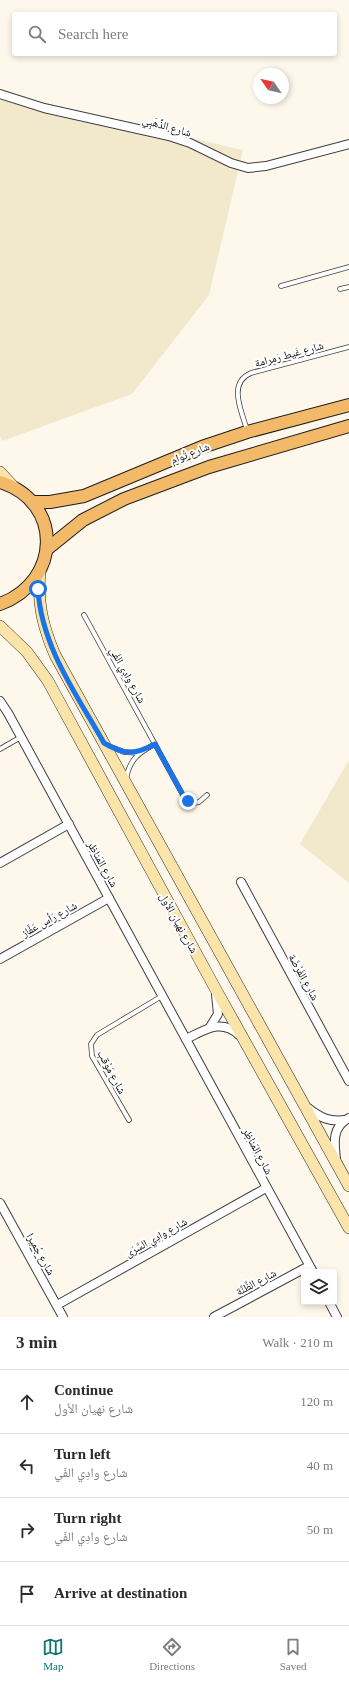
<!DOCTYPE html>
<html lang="en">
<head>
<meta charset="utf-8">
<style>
  body { margin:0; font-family:"Times New Roman","Noto Naskh Arabic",serif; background:#f7f7f7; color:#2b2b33 }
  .controls { position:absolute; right:12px; bottom:12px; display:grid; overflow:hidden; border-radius:4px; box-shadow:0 2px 6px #0003 }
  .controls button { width:36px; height:36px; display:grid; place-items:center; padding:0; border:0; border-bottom:1px solid #e1e1e2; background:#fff; color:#2b2b33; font:20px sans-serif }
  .compass { position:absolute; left:253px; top:68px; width:36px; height:36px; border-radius:50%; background:#fff; box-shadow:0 2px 6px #0003; rotate:304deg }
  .stop { position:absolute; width:12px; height:12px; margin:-9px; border:3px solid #1a73e8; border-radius:50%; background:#fff }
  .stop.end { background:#1a73e8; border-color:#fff; box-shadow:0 1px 4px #0008 }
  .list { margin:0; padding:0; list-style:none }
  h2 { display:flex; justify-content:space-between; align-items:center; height:52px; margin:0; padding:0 16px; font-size:17px }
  h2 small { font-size:13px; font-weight:400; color:#7c7c81 }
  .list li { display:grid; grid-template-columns:26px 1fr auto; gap:12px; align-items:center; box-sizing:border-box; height:64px; padding:0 16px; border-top:1px solid #e1e1e2 }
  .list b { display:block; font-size:15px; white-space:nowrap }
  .list p { margin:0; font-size:13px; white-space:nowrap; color:#7c7c81 }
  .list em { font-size:13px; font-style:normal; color:#7c7c81 }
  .icon { flex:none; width:22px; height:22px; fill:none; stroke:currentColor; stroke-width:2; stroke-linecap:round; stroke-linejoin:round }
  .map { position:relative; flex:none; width:349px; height:1317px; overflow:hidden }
  .search { position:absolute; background:#fff; box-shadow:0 2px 6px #0003; left:12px; right:12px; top:12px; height:44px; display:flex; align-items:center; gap:10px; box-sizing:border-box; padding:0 14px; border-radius:4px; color:#7c7c81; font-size:15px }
  .sheet { height:308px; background:#fff }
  nav { display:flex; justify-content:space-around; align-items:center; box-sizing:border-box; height:56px; border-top:1px solid #e1e1e2; background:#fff; font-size:11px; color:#7c7c81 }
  nav a { display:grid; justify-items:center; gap:2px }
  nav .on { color:#0f766e }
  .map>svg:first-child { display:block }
</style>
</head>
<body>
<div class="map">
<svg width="349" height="1317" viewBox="0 0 349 1317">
  <rect width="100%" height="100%" fill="#fef7ec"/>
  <!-- farmland -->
  <g fill="#f2e9cd">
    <path d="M0 93 243 150 209 295 132 394 2 441 0 436Z"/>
    <path d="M349 760V883L300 844Z"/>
  </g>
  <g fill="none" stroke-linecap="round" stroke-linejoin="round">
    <!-- service casing -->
    <g stroke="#3f3f3f" stroke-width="5.5">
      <g id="service">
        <path d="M281 286 349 267"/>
        <path d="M340 289 349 287"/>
        <path d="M247 430C242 412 227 383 251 373L349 347"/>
        <path d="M84 615 184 797 194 803 199 802 207 795"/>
        <path d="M109 746 124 752 139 753"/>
        <path d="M0 749 21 737"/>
        <path d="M126 779C130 759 138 753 155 744"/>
        <path d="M129 1120 92 1056 91 1044 97 1035 162 996"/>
      </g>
    </g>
    <!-- minor casing -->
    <g stroke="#3f3f3f" stroke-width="10">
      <g id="minor">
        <path d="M0 94 44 108 169 136 190 143 231 163 248 168 266 166 349 144"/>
        <path d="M0 701 8 713 313 1272"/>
        <path d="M0 863 69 824"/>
        <path d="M241 882 349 1081"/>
        <path d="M0 959 109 898"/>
        <path d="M210 1027 218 1014 216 995"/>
        <path d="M186 1039C205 1030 221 1018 239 1035"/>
        <path d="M308 1108C321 1118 329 1122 345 1120"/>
        <path d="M336 1159C334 1142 332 1127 349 1118"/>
        <path d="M0 1203 63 1317"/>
        <path d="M329 1302 337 1317"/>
        <path d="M57 1305 266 1188"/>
        <path d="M214 1317 309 1266"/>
      </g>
    </g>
    <!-- secondary casing -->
    <g stroke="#2e2e2e" stroke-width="12">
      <g id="secondary">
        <path d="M0 472 14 487"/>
        <path d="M40 572C37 603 43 627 55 655L349 1186"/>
        <path d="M0 626 27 652 48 681 215 988 349 1228"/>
      </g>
    </g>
    <!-- primary casing -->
    <g stroke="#1d1d1d" stroke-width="14">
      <g id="primary">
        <path d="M0 482C64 502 61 582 0 604"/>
        <path d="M33 502H50L84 496 202 447 247 432 349 405"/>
        <path d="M47 549 83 520 124 499 209 467 349 426"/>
      </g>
    </g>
    <!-- service -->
    <use href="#service" stroke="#fff" stroke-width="4"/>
    <!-- minor -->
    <use href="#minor" stroke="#fff" stroke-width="8"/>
    <!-- secondary -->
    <use href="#secondary" stroke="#fbe4aa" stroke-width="11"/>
    <!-- primary -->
    <use href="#primary" stroke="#f2b968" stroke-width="12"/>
  </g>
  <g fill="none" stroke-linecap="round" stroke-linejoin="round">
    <!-- route -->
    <path stroke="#1a73e8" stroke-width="5" d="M38 589C41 646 77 695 104 743 124 755 135 755 155 744L184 797 188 801"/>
  </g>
  <g text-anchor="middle" stroke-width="4" stroke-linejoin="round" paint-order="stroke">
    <!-- street labels -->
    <g font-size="11" fill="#0c0c0c" stroke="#fff">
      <text transform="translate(167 126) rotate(16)" y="4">شارع الذَّهَبِي</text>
      <text transform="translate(289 354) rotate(-15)" y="4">شارع غَيط رَمرامة</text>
      <text transform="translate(190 453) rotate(-21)" y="4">شارع تُوام</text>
      <text transform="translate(128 675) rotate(61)" y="4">شارع وادِي الفَي</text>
      <text transform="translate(103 864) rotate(61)" y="4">شارع المَناظِر</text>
      <text transform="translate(49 919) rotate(-29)" y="4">شارع رَأس عَفَّاز</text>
      <text transform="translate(179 923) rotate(61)" y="4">شارع نهيان الأول</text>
      <text transform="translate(304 977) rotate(61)" y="4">شارع الفَرْضَة</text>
      <text transform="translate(112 1072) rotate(62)" y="4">شارع مَوْقب</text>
      <text transform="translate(258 1151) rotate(62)" y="4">شارع المَناظِر</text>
      <text transform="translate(156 1237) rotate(-29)" y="4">شارع وادِي السَّرَى</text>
      <text transform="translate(41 1254) rotate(61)" y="4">شارع جُميرا</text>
      <text transform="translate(256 1282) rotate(-28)" y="4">شارع الظَّنَّة</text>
    </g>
  </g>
</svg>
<div class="controls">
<button><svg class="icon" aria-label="layers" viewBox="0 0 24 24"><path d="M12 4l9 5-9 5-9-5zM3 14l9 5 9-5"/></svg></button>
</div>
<svg class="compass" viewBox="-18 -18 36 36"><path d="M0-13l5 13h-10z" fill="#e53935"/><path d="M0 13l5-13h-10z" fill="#7c7c81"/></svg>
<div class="stop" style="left:38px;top:589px"></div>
<div class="stop end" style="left:188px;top:801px"></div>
<div class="search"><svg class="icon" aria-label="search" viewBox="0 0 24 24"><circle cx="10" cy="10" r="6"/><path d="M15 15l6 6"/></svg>Search here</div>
</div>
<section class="sheet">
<h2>3 min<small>Walk · 210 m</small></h2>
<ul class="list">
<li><svg class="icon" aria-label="ahead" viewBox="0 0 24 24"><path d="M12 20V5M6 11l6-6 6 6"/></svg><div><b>Continue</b><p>شارع نهيان الأول</p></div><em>120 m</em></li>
<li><svg class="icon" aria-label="left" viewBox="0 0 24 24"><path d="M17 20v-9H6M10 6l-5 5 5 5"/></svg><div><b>Turn left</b><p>شارع وادِي الفَي</p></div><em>40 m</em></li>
<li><svg class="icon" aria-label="right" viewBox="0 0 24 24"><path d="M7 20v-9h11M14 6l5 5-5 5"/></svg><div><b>Turn right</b><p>شارع وادِي الفَي</p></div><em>50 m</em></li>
<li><svg class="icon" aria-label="arrive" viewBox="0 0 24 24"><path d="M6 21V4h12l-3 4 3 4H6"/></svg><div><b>Arrive at destination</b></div></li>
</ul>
</section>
<nav>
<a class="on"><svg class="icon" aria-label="map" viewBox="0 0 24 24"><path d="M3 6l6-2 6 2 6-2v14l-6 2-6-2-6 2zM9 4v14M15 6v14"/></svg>Map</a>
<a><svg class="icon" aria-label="directions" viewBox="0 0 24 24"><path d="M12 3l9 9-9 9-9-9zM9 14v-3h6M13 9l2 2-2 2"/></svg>Directions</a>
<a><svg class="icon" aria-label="saved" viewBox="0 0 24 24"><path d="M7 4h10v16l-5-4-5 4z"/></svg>Saved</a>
</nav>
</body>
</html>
